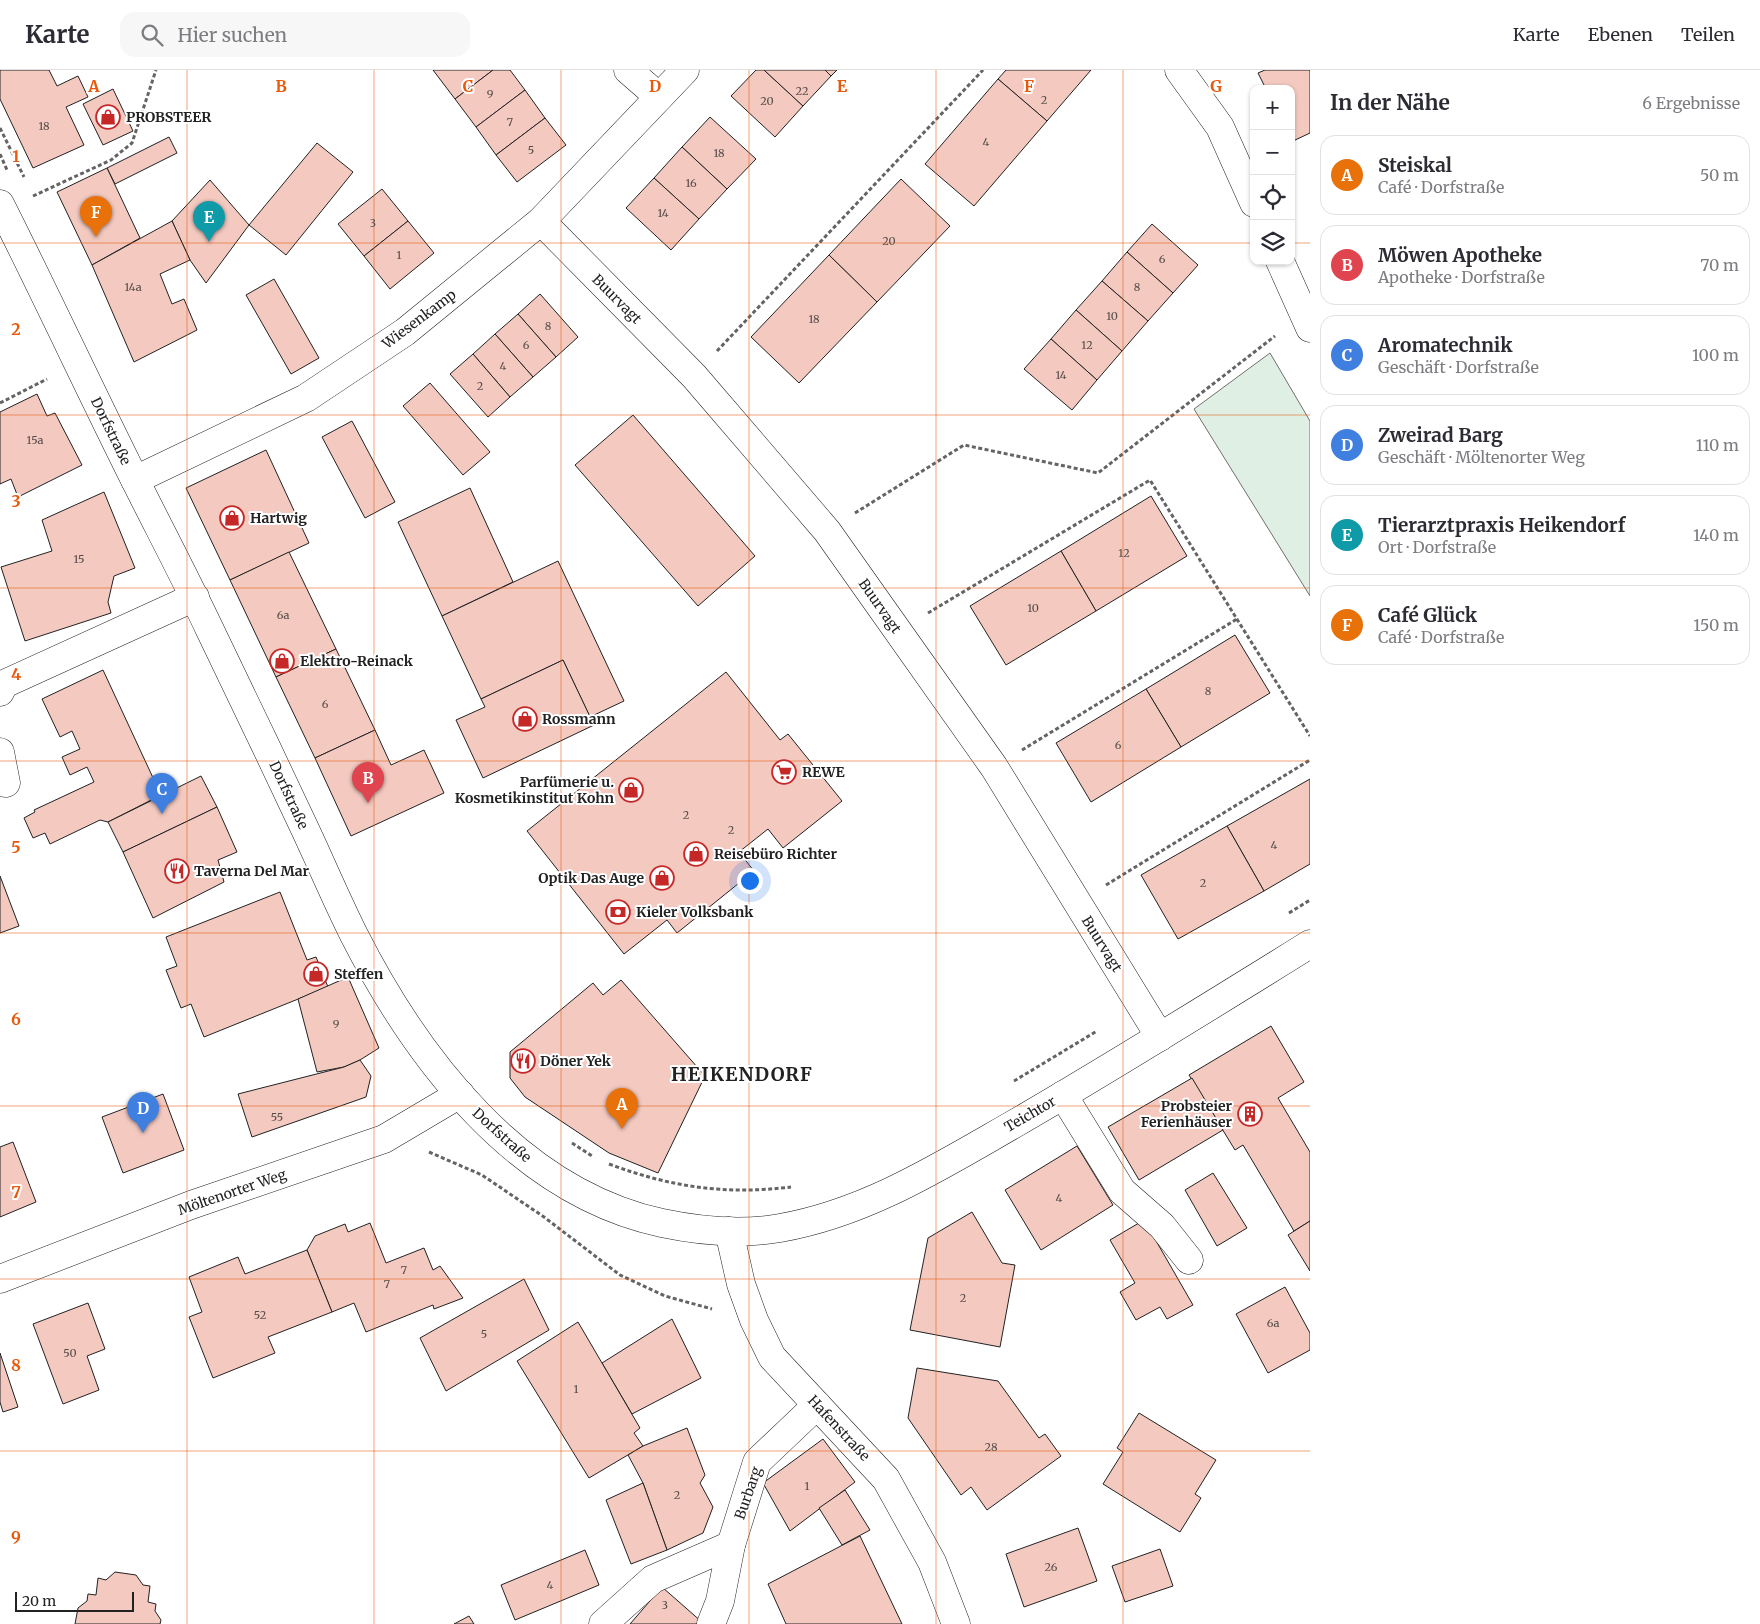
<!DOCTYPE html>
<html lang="de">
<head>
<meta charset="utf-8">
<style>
  body { margin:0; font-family:Merriweather,serif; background:#f7f7f7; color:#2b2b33 }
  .controls { position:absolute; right:15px; top:15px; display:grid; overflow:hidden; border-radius:10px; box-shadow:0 1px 4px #0004 }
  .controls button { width:45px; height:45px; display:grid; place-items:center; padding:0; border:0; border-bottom:1px solid #e1e1e2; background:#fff; color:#2b2b33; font:25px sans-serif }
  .scale { position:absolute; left:15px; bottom:12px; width:119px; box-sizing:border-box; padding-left:5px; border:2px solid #222; border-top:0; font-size:14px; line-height:18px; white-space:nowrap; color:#222; -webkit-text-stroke:4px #fff; paint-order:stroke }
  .you { position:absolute; left:749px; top:810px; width:18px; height:18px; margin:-12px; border:4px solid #fff; border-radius:50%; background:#1a73e8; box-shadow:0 0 0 8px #1a73e833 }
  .badge { display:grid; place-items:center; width:32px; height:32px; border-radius:50%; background:#c62828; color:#fff; font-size:16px; font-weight:700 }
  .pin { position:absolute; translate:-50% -41px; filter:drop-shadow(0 1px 2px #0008) }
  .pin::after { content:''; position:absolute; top:26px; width:18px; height:15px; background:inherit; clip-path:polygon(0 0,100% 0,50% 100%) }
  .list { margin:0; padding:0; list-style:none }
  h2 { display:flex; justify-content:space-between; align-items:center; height:65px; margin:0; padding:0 20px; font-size:21px }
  h2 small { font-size:16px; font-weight:400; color:#7c7c81 }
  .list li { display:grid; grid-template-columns:32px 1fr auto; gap:15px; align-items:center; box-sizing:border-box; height:80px; margin:0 10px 10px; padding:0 10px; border:1px solid #e1e1e2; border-radius:15px }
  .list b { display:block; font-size:19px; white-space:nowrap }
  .list p { margin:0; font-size:16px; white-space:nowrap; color:#7c7c81 }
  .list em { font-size:16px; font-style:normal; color:#7c7c81 }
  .icon { flex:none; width:28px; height:28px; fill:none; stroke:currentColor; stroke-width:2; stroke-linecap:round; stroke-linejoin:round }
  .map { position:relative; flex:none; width:1310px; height:1554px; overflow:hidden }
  header { display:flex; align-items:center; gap:30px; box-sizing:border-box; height:70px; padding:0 25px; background:#fff; border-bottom:1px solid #e1e1e2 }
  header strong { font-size:24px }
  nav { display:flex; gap:28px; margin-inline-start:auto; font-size:18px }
  .search { width:350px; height:45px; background:#f7f7f7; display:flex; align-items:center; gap:12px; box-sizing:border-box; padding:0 18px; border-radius:15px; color:#7c7c81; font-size:19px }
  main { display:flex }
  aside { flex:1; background:#fff }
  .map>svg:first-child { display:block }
</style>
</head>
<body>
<header>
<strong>Karte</strong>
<div class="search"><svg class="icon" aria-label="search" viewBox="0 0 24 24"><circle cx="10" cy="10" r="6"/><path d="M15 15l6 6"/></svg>Hier suchen</div>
<nav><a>Karte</a><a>Ebenen</a><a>Teilen</a></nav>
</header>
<main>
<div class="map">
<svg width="1310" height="1554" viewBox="0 0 1310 1554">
  <rect width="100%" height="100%" fill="#fff"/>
  <!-- green -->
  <path fill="#e0efe3" stroke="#6f6f6f" d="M1270 283 1310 351V526L1194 339Z"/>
  <!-- building -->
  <g fill="#f3c9c0" stroke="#222">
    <path d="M0 0H49L57 16 78 6 88 27 66 37 84 75 33 98 0 29Z"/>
    <path d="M433 0H493L455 29Z"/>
    <path d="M493 0H510L525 20 476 57 455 29Z"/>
    <path d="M756 0H764L803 36 775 67 731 26Z"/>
    <path d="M764 0H825L831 6 803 36Z"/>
    <path d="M825 0H837L831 6Z"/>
    <path d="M1006 0H1091L1047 51 998 9Z"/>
    <path d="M1265 0H1310V63L1291 72V19H1266L1258 3Z"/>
    <path d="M998 9 1047 51 974 136 925 94Z"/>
    <path d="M113 19 133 61 103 75 83 34Z"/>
    <path d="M525 20 545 48 496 85 476 57Z"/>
    <path d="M710 47 756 89 727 119 682 77Z"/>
    <path d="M545 48 566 75 517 112 496 85Z"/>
    <path d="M169 67 177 83 115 114 107 98Z"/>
    <path d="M317 73 353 102 286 185 249 155Z"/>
    <path d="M682 77 727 119 699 149 654 108Z"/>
    <path d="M107 98 140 168 92 195 57 122Z"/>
    <path d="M654 108 699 149 671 180 626 138Z"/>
    <path d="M901 109 950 156 877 232 829 185Z"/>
    <path d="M210 110 249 155 206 213 190 190 172 151Z"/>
    <path d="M382 119 408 151 364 186 338 154Z"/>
    <path d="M172 151 190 190 160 204 172 234 184 229 197 260 134 292 92 195Z"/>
    <path d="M408 151 434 183 390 219 364 186Z"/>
    <path d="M1152 154 1198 195 1173 223 1127 182Z"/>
    <path d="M1127 182 1173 223 1148 251 1102 211Z"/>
    <path d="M829 185 877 232 799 313 751 267Z"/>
    <path d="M274 209 319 288 291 304 246 225Z"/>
    <path d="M1102 211 1148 251 1122 281 1076 240Z"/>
    <path d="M540 224 578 267 556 287 518 244Z"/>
    <path d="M1076 240 1122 281 1097 310 1051 269Z"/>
    <path d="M518 244 556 287 533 307 495 264Z"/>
    <path d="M495 264 533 307 510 327 473 284Z"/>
    <path d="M1051 269 1097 310 1072 340 1024 299Z"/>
    <path d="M473 284 510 327 488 347 450 304Z"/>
    <path d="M430 313 490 382 463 405 403 336Z"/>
    <path d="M37 324 47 346 55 343 82 395 18 427 11 409 0 414V342Z"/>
    <path d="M633 345 755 486 698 536 575 395Z"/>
    <path d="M352 351 395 432 365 448 322 367Z"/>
    <path d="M266 380 309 473 230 510 186 418Z"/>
    <path d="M470 418 513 512 442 546 398 452Z"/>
    <path d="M104 422 135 498 114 506 108 532 111 543 25 571 1 497 52 481 42 450Z"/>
    <path d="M1151 426 1187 486 1096 541 1061 481Z"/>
    <path d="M1061 481 1096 541 1006 595 970 536Z"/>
    <path d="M289 482 336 579 276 607 230 510Z"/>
    <path d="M558 491 624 631 590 647 563 590 481 629 442 546Z"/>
    <path d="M1235 565 1270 623 1181 677 1146 619Z"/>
    <path d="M336 579 375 660 315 688 276 607Z"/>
    <path d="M563 590 594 655 483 708 456 650 485 637 481 629Z"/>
    <path d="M103 600 161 725 108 752 100 750 50 774 45 763 33 768 24 748 35 742 34 740 94 712 87 697 70 705 62 687 80 679 72 661 60 667 42 629Z"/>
    <path d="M726 602 780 670 788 664 842 731 783 778 768 759 739 782 754 801 677 863 667 850 624 884 527 761Z"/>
    <path d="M1146 619 1181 677 1091 732 1056 673Z"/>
    <path d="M375 660 391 695 424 680 444 723 351 766 315 688Z"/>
    <path d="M201 706 217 737 123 782 108 752Z"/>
    <path d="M1310 709V794L1264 821 1227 756Z"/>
    <path d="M217 737 237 782 218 790 224 812 153 848 123 782Z"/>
    <path d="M1227 756 1264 821 1178 869 1141 805Z"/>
    <path d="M0 806 19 856 0 863Z"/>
    <path d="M280 822 307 890 316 887 328 917 204 967 191 934 181 938 166 900 177 896 166 867Z"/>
    <path d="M348 907 379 978 360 990 344 997 317 1002 298 929Z"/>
    <path d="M621 910 705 1006 658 1103 609 1083 525 1027 510 1008V982L593 913 603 925Z"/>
    <path d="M1271 956 1304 1012 1278 1028 1310 1082V1151L1294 1161 1243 1075 1235 1080 1189 1005Z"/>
    <path d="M360 990 371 1006 366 1027 252 1067 238 1024 344 997Z"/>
    <path d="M1192 1008 1223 1060 1139 1110 1108 1057Z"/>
    <path d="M163 1024 184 1080 123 1103 102 1047Z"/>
    <path d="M13 1072 36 1132 0 1147V1077Z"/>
    <path d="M1077 1076 1113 1135 1041 1180 1005 1120Z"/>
    <path d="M1213 1103 1247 1158 1217 1176 1185 1120Z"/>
    <path d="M972 1142 1002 1193 1015 1195 1000 1277 910 1260 928 1168Z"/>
    <path d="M1144 1150 1193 1235 1167 1249 1160 1237 1136 1250 1120 1222 1135 1213 1110 1170Z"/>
    <path d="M1310 1151V1201L1288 1165Z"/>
    <path d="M370 1153 386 1193 424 1178 433 1200 440 1196 463 1228 434 1239 433 1235 366 1262 354 1233 332 1242 307 1180 315 1166 345 1154 348 1162Z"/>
    <path d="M307 1180 332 1242 268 1267 275 1283 213 1308 189 1247 202 1242 189 1207 238 1187 245 1204Z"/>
    <path d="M524 1209 549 1260 446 1321 420 1268Z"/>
    <path d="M1285 1217 1310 1263V1280L1268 1303 1236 1244Z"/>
    <path d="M88 1233 105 1279 87 1286 99 1320 63 1334 33 1254Z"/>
    <path d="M672 1249 701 1308 632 1344 602 1293Z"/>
    <path d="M578 1252 640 1358 634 1363 643 1376 589 1408 517 1291Z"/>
    <path d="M0 1283 18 1337 3 1342 0 1332Z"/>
    <path d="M917 1298 998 1311 1039 1368 1045 1364 1061 1386 987 1440 971 1417 961 1425 908 1348Z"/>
    <path d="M1139 1343 1216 1390 1195 1424 1201 1428 1180 1462 1103 1414 1123 1382 1117 1378Z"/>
    <path d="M687 1358 705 1405 700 1413 713 1437 703 1463 667 1480 643 1413 628 1385 643 1376Z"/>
    <path d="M823 1369 855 1412 790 1461 763 1413Z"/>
    <path d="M643 1413 667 1480 631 1494 606 1430Z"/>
    <path d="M845 1420 870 1460 842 1475 819 1438Z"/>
    <path d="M1078 1458 1097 1511 1024 1537 1006 1484Z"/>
    <path d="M860 1466 902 1554H786L768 1514Z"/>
    <path d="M1160 1479 1173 1516 1125 1532 1112 1496Z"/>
    <path d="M585 1480 599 1515 515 1550 501 1515Z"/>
    <path d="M115 1502 136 1505 143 1515 150 1516 148 1532 156 1534 155 1541 161 1550 160 1554H75L78 1538 87 1531 88 1524 96 1525 98 1508 106 1510Z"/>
    <path d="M662 1517 703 1553 702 1554H630Z"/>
    <path d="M469 1546 474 1554H454Z"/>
  </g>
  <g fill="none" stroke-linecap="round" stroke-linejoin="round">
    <!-- minor casing -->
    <g stroke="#222" stroke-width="29">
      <g id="minor">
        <path d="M628 0 659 27"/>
        <path d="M1179 0 1220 57 1254 133"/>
        <path d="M0 134C46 225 89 318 135 410 160 460 186 509 210 560 242 626 273 691 304 757 321 793 336 829 354 865 417 989 518 1122 662 1153 700 1161 741 1165 780 1158 866 1143 939 1097 1014 1054 1114 996 1212 935 1310 874"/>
        <path d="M541 151 694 306 827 461 994 697 1160 967"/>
        <path d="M1280 191 1310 258"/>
        <path d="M135 410 306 328 405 262 541 151 685 0"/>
        <path d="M0 622 4 614 195 527"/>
        <path d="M0 682 6 713"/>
        <path d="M1063 1025 1122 1121 1162 1156 1189 1190"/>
        <path d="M729 1161 741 1214 754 1250 772 1287 886 1409 932 1492 956 1554"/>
        <path d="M0 1209 191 1135 384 1069 460 1024"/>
        <path d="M603 1554 653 1509 731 1475"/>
        <path d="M711 1554 720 1531 731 1475 757 1392 817 1335"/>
      </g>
    </g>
    <!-- path -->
    <g stroke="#646464" stroke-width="3" stroke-dasharray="4 2.5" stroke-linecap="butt">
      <path d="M0 58 24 107"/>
      <path d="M0 84 7 100"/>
      <path d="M33 126 111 90 132 73 156 0"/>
      <path d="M717 281 983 0"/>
      <path d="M0 333 47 309"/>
      <path d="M855 443 964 375 1098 403 1275 266"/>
      <path d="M928 543 1150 410 1310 666"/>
      <path d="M1022 680 1237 549"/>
      <path d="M1106 815 1310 690"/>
      <path d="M1289 843 1310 830"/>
      <path d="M1014 1011 1097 961"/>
      <path d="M572 1073 592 1086"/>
      <path d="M429 1082 482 1105 544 1147 620 1205 665 1226 712 1239"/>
      <path d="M609 1094C671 1117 724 1125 791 1117"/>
    </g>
    <!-- minor -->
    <use href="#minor" stroke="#fff" stroke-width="28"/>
  </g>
  <!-- grid -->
  <path fill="none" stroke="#e8590c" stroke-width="1" stroke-opacity="0.55" d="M187 0V1554M374 0V1554M561 0V1554M749 0V1554M936 0V1554M1123 0V1554M0 173H1254M1291 173H1310M0 345H1310M0 518H1310M0 691H1310M0 863H1310M0 1036H1310M0 1209H1310M0 1381H1310"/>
  <!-- icons -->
  <defs>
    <g id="shop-ring" transform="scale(1.25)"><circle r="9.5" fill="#fff" stroke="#c62828" stroke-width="1.5"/><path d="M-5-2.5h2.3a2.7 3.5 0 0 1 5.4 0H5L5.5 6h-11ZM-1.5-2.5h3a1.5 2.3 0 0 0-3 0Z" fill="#c62828"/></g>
    <g id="supermarket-ring" transform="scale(1.25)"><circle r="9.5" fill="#fff" stroke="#c62828" stroke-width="1.5"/><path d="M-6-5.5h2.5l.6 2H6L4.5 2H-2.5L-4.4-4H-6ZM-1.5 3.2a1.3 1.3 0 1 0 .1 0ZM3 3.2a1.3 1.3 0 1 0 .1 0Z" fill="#c62828"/></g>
    <g id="restaurant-ring" transform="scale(1.25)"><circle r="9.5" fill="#fff" stroke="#c62828" stroke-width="1.5"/><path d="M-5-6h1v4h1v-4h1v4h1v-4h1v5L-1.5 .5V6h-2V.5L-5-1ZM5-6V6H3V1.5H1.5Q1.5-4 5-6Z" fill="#c62828"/></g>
    <g id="bank-ring" transform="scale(1.25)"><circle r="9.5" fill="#fff" stroke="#c62828" stroke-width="1.5"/><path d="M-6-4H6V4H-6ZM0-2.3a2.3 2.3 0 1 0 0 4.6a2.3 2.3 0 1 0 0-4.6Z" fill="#c62828"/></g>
    <g id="building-ring" transform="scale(1.25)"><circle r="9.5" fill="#fff" stroke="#c62828" stroke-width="1.5"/><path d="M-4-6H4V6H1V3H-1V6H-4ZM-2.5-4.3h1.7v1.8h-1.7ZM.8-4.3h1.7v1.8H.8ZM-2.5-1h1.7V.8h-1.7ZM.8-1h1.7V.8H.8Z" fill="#c62828"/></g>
  </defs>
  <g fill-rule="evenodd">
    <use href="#shop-ring" x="108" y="47"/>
    <use href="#shop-ring" x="232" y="448"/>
    <use href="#shop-ring" x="282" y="591"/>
    <use href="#shop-ring" x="525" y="649"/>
    <use href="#supermarket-ring" x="784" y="702"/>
    <use href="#shop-ring" x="631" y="720"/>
    <use href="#shop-ring" x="696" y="784"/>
    <use href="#restaurant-ring" x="177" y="801"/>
    <use href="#shop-ring" x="662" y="808"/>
    <use href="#bank-ring" x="618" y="842"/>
    <use href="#shop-ring" x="316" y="904"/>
    <use href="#restaurant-ring" x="523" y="991"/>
    <use href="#building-ring" x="1250" y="1044"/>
  </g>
  <g text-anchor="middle" stroke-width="4" stroke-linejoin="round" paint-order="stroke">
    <!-- number labels -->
    <g font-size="11" fill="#564c4a">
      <text x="802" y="25">22</text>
      <text x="490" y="28">9</text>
      <text x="1044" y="34">2</text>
      <text x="767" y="35">20</text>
      <text x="510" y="56">7</text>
      <text x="44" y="60">18</text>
      <text x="986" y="76">4</text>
      <text x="531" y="84">5</text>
      <text x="719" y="87">18</text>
      <text x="691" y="117">16</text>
      <text x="663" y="147">14</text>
      <text x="373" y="157">3</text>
      <text x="889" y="175">20</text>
      <text x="399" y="189">1</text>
      <text x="1162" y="193">6</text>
      <text x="133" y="221">14a</text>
      <text x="1137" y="221">8</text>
      <text x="1112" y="250">10</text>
      <text x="814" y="253">18</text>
      <text x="548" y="260">8</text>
      <text x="526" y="279">6</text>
      <text x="1087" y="279">12</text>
      <text x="503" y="300">4</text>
      <text x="1061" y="309">14</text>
      <text x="480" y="320">2</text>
      <text x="35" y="374">15a</text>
      <text x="1124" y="487">12</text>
      <text x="79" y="493">15</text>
      <text x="1033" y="542">10</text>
      <text x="283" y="549">6a</text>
      <text x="1208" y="625">8</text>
      <text x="325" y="638">6</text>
      <text x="1118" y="679">6</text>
      <text x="686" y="749">2</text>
      <text x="731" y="764">2</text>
      <text x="1274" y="779">4</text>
      <text x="1203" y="817">2</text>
      <text x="336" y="958">9</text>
      <text x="277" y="1051">55</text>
      <text x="1059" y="1132">4</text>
      <text x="404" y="1204">7</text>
      <text x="387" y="1218">7</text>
      <text x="963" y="1232">2</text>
      <text x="260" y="1249">52</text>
      <text x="1273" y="1257">6a</text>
      <text x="484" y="1268">5</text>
      <text x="70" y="1287">50</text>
      <text x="576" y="1323">1</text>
      <text x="991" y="1381">28</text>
      <text x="807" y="1420">1</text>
      <text x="677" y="1429">2</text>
      <text x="1051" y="1501">26</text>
      <text x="550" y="1519">4</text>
      <text x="665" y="1539">3</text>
    </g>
    <!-- poi labels -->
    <g font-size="14" font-weight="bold" fill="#222" stroke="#fff" text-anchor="start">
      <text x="126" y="52">PROBSTEER</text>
      <text x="250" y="453">Hartwig</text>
      <text x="300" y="596">Elektro-Reinack</text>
      <text x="542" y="654">Rossmann</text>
      <text x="802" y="707">REWE</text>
      <text x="614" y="717" text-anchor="end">Parfümerie u.<tspan x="614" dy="16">Kosmetikinstitut Kohn</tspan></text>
      <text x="714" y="789">Reisebüro Richter</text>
      <text x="194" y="806">Taverna Del Mar</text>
      <text x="644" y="813" text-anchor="end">Optik Das Auge</text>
      <text x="636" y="847">Kieler Volksbank</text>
      <text x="334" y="909">Steffen</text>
      <text x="540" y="996">Döner Yek</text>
      <text x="1232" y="1041" text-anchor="end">Probsteier<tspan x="1232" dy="16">Ferienhäuser</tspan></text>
    </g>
    <!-- street labels -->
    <g font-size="14" fill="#222" stroke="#fff">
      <text transform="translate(617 229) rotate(45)" y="5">Buurvagt</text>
      <text transform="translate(419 249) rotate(-37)" y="5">Wiesenkamp</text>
      <text transform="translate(111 361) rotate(64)" y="5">Dorfstraße</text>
      <text transform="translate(880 536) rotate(55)" y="5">Buurvagt</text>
      <text transform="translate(289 725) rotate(65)" y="5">Dorfstraße</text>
      <text transform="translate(1102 874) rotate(58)" y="5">Buurvagt</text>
      <text transform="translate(1030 1044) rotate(-30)" y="5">Teichtor</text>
      <text transform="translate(502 1065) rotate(42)" y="5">Dorfstraße</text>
      <text transform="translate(232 1122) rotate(-19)" y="5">Möltenorter Weg</text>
      <text transform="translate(839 1358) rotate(47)" y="5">Hafenstraße</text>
      <text transform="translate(748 1423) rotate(-71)" y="5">Burbarg</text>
    </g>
    <!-- district labels -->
    <g font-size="19" font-weight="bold" letter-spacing="1" fill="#222" stroke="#fff">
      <text x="742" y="1011">HEIKENDORF</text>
    </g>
  </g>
  <g font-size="16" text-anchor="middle" font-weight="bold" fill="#e8590c" stroke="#fff" stroke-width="4" stroke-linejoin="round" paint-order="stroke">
    <text x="94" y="22">A</text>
    <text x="281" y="22">B</text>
    <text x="468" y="22">C</text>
    <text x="655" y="22">D</text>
    <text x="842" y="22">E</text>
    <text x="1029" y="22">F</text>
    <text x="1216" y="22">G</text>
    <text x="16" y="92">1</text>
    <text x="16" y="265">2</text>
    <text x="16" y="437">3</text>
    <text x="16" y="610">4</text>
    <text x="16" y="783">5</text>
    <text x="16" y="955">6</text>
    <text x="16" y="1128">7</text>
    <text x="16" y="1301">8</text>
    <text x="16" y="1473">9</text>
  </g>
</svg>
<div class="controls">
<button>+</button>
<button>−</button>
<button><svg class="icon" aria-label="locate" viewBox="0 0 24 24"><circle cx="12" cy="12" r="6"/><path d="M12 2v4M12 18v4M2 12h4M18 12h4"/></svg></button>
<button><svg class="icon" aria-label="layers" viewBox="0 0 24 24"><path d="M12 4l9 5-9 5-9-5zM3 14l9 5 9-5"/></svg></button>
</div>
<div class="scale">20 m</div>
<div class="you"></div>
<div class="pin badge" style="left:622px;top:1059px;background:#e8710a">A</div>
<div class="pin badge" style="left:368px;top:733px;background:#e0444e">B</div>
<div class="pin badge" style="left:162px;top:744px;background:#3f7fe0">C</div>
<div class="pin badge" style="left:143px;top:1063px;background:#3f7fe0">D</div>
<div class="pin badge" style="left:209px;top:172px;background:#0f9aa8">E</div>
<div class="pin badge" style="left:96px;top:167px;background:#e8710a">F</div>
</div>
<aside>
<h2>In der Nähe<small>6 Ergebnisse</small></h2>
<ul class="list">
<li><span class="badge" style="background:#e8710a">A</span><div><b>Steiskal</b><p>Café · Dorfstraße</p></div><em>50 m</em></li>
<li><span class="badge" style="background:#e0444e">B</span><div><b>Möwen Apotheke</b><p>Apotheke · Dorfstraße</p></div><em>70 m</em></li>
<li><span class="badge" style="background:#3f7fe0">C</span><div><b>Aromatechnik</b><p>Geschäft · Dorfstraße</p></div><em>100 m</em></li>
<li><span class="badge" style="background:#3f7fe0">D</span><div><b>Zweirad Barg</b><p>Geschäft · Möltenorter Weg</p></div><em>110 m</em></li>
<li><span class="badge" style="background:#0f9aa8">E</span><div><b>Tierarztpraxis Heikendorf</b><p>Ort · Dorfstraße</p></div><em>140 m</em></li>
<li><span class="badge" style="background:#e8710a">F</span><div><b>Café Glück</b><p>Café · Dorfstraße</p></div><em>150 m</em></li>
</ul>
</aside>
</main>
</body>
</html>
